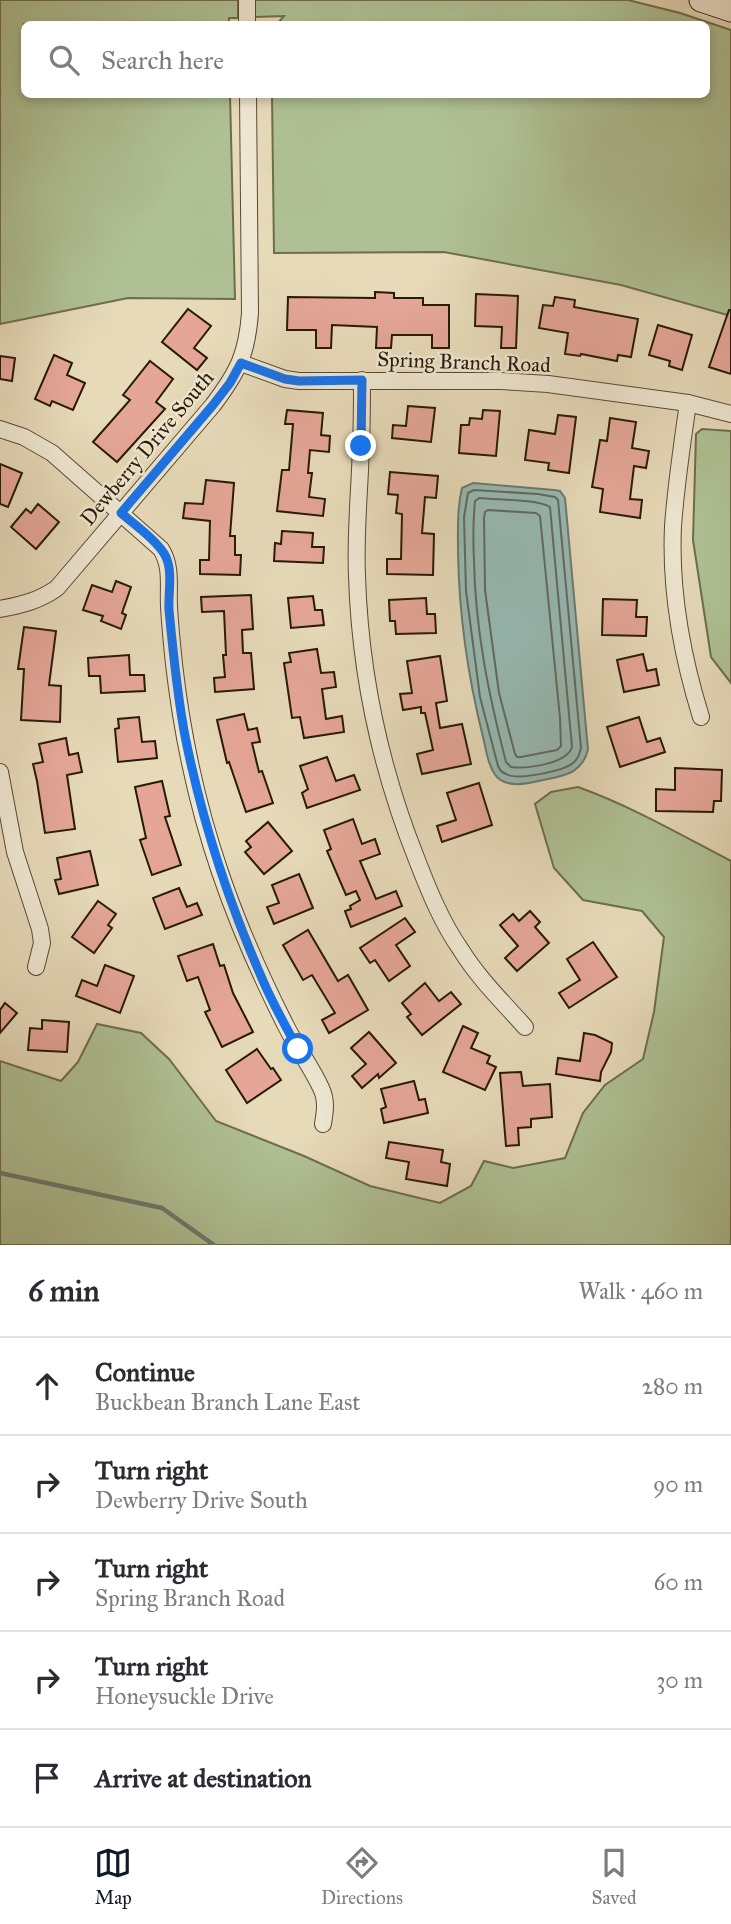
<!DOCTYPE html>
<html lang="en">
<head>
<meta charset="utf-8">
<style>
  body { margin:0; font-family:"IM FELL Great Primer",serif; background:#f2f2f3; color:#2b2b33 }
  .stop { position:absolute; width:21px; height:21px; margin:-16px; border:5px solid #1a73e8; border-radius:50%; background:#fff }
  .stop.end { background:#1a73e8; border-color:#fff; box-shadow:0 2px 7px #0008 }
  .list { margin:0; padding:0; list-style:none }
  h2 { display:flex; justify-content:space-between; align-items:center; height:91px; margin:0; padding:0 28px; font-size:30px }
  h2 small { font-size:23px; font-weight:400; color:#7c7c81 }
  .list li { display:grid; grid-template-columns:46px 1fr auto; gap:21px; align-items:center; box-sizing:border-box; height:98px; padding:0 28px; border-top:2px solid #e1e1e2 }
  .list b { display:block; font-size:26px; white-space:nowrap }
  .list p { margin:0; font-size:23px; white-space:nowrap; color:#7c7c81 }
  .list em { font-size:23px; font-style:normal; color:#7c7c81 }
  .icon { flex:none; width:38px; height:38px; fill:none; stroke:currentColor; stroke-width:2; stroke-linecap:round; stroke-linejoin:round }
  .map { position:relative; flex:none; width:731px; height:1245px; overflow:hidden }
  .search { position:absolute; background:#fff; box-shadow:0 4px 10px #0003; left:21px; right:21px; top:21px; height:77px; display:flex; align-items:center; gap:18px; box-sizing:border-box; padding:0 24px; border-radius:10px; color:#7c7c81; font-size:26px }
  .sheet { height:581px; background:#fff }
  nav { display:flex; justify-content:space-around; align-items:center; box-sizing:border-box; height:98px; border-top:2px solid #e1e1e2; background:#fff; font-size:19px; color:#7c7c81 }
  nav a { display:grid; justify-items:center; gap:4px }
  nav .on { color:#111827 }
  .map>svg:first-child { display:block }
</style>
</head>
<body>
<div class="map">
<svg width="731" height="1245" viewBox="0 0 731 1245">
  <rect width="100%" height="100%" fill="#e7dab9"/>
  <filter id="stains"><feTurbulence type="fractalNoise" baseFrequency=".00286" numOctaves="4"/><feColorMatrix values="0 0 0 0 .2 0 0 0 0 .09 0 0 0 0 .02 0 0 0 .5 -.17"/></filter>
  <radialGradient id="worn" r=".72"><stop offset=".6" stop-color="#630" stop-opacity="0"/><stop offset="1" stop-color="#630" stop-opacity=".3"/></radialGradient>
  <!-- green -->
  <g fill="#afc194" stroke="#6c6e4e" stroke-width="2">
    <path d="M0 0H238V18H229V24H24V94L230 95 235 299 128 298 0 324Z"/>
    <path d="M255 0H628L680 13 731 30V316L621 285 444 252 274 253 272 95 706 94V24H277L284 16 254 17Z"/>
    <path d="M702 429 731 431V683L711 657 693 540 696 434Z"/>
    <path d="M578 787C631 806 681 835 731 861V1245H0V1061L61 1081 78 1062 97 1024 141 1033 169 1059 216 1121 304 1156 370 1186 440 1203 471 1186 484 1161 513 1168 565 1158 583 1113 605 1085 643 1059 654 1012 664 937 642 911 583 900 554 868 535 804 551 792Z"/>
  </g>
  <!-- water -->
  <path fill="#97bab5" stroke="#6b7a70" stroke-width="2" d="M473 483 554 490 560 491 565 498 588 750C582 771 569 775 548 779 533 782 510 790 497 777 488 767 486 749 483 737 468 677 459 614 458 552 458 530 457 509 462 488Z"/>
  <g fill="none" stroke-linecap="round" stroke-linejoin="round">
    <!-- shore -->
    <g stroke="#606a5e" stroke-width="2">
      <path d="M474 490 538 494 555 497 558 500 581 748C579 755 578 759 573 763 563 771 517 781 506 774 501 772 500 770 498 766L480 697 466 591 464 517 468 493Z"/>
      <path d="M479 498C496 500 537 499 550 507L572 747C567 764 526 769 511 767L506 762C489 696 475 629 474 560 473 540 473 521 475 501Z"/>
      <path d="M488 510 536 513 540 516 560 718 561 746 557 750 521 757H517L515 754 499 693 485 590 484 518 485 512Z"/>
    </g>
    <!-- stream -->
    <path stroke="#6b7a70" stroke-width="4.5" d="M0 1173 162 1208 214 1245"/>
  </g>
  <!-- building -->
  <g fill="#e5a697" stroke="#281a08" stroke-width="2">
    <path d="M375 292 394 293V298H423V305H449V348H432V335H392L391 348H376L377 327 332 325 331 348H316V330H287L288 297 375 298Z"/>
    <path d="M476 294 518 296 516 348H501L502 327 475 326Z"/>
    <path d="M555 297 575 300 574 307 638 319 631 357 618 355 617 361 581 354 580 356 565 354 568 333 539 328 543 305 553 306Z"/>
    <path d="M188 309 211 326 194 348 207 358 197 370 162 342Z"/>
    <path d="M729 310H731V374L709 367Z"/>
    <path d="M658 325 692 335 682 370 669 366 670 361 649 355Z"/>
    <path d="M54 355 72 363 67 375 85 383 73 410 52 401 50 406 35 399Z"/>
    <path d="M0 356 15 358 12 381 0 379Z"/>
    <path d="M150 361 173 379 156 402 165 409 117 462 93 442 130 400 123 395Z"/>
    <path d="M408 406 435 408 431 442 392 438 393 425 406 426Z"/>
    <path d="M287 410 323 413 321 435 330 436 329 452 310 450 308 473H312L309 497 325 499 323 516 277 511 282 470H289L293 424H285Z"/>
    <path d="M483 410 500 411 496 456 459 453 461 425H469L470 418 482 419Z"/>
    <path d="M558 415 576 417 569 473 548 470 549 463 525 460 529 430 555 434Z"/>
    <path d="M610 418 636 422 632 448 649 451 646 468 634 466 630 499 642 500 640 518 600 512 603 489 592 487 600 440 607 441Z"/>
    <path d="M0 464 22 473 8 507 0 504Z"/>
    <path d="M390 472 438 476 436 498 425 497 422 533 434 534 433 575 387 574V559H401L402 514 396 513 398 495 388 494Z"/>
    <path d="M206 480 234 483 230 536H235V555H241L240 575 200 574V560H209L210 521 183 518 185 503 203 504Z"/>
    <path d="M38 504 59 522 36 549 11 527 26 509 31 513Z"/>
    <path d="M282 531 313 533 312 547H324L323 563 274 561 275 543 281 544Z"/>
    <path d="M116 581 131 587 122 613 126 615 121 629 101 621 103 616 83 610 92 585 112 592Z"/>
    <path d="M251 595 253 629 242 630 243 653H251L254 689 215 692 214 678 225 677 223 655H226L224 611 202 612 201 597Z"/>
    <path d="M313 596 315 610H322L324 625 291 628 288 598Z"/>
    <path d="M426 598 427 614H435L436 633 396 634 395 621H390L389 600Z"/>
    <path d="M603 599 637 600 636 617H647L646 636 602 635Z"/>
    <path d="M24 627 56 631 49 685 61 686 60 722 21 720 24 669H18Z"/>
    <path d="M317 649 321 673 334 672 336 687 322 689 326 719 342 716 344 732 304 738 300 717 292 718 284 663 291 662 289 653Z"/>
    <path d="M643 654 647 671 656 669 659 685 624 692 617 660Z"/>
    <path d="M129 655 130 675H144L145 691 101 693 100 676H89L88 658Z"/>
    <path d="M440 656 447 701 436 703 440 728 462 724 471 764 422 774 417 754 433 750 425 713H421V707L403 710 400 694 412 693 407 661Z"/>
    <path d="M244 714 248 730 257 728 260 742 252 743 259 772 262 771 273 803 246 812 229 762 227 763 217 720Z"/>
    <path d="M139 717 142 742 155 741 157 758 118 762 115 729 119 728 118 719Z"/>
    <path d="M639 717 647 742 660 738 665 752 620 767 607 727Z"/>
    <path d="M66 738 69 755 78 753 82 772 67 775 75 829 45 833 37 781 33 764 43 762 39 744Z"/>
    <path d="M327 757 336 781 354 775 360 790 307 808 302 793 308 789 300 766Z"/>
    <path d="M675 768 722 770 721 801H714L713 812 656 811V789L675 790Z"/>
    <path d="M162 781 170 816 165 817 181 865 152 875 140 840 146 838 135 787Z"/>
    <path d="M479 783 492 825 442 842 437 826 456 820 447 793Z"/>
    <path d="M353 819 362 844 375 839 380 854 360 861 376 899 396 891 402 906 351 927 345 911 351 909 350 906 360 900 356 891 346 895 327 851 331 849 324 830Z"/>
    <path d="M268 822 292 851 264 874 245 852 251 847 246 841Z"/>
    <path d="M90 851 98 885 59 894 55 880 61 879 57 858Z"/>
    <path d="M299 874 313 908 274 924 267 907 279 903 272 885Z"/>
    <path d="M179 888 187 907 197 903 202 915 165 929 153 898Z"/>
    <path d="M98 901 116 914 108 925 112 928 94 953 72 937Z"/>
    <path d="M530 911 540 922 535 927 549 943 517 971 505 958 518 946 500 925 513 914 519 921Z"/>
    <path d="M405 918 415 932 396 945 410 966 389 981 375 960 370 963 360 948Z"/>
    <path d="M308 930 338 981 348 975 368 1010 329 1033 322 1020 335 1013 312 975 303 980 283 945Z"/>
    <path d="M593 942 617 977 569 1008 559 993 580 980 567 959Z"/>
    <path d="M213 944 220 966 224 965 233 993 253 1032 222 1047 205 1012 210 1010 198 977 187 981 178 956Z"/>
    <path d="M105 965 134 976 120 1013 76 996 82 980 97 986Z"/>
    <path d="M425 983 439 1001 451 992 461 1004 422 1035 407 1017 411 1014 402 1003Z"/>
    <path d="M5 1003 17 1013 0 1033V1010Z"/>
    <path d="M42 1020 69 1022 67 1052 28 1050 30 1028 42 1029Z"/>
    <path d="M463 1026 478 1033 471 1048 490 1056 487 1063 496 1067 485 1090 443 1072Z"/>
    <path d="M369 1032 396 1063 379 1078 378 1074 362 1088 352 1076 366 1064 351 1048Z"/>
    <path d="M584 1033 595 1035 612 1043 611 1052 601 1072 600 1081 556 1074 558 1058 580 1061Z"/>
    <path d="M257 1049 271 1069 273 1068 281 1080 247 1103 226 1070Z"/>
    <path d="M521 1072 523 1086 550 1084 552 1117 531 1119V1127L518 1128 519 1145 506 1146 500 1073Z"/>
    <path d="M414 1081 419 1100 425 1099 428 1113 384 1123 381 1109 386 1107 381 1089Z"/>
    <path d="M389 1142 443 1150 441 1162 450 1164 447 1186 406 1179 409 1162 386 1158Z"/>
  </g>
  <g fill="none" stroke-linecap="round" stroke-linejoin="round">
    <!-- street casing -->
    <g stroke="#584a34" stroke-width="18">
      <g id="street">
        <path d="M247 0V24"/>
        <path d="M241 363 285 379 299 381H501L548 384 688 403 731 414"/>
        <path d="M362 380C362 402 362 423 361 444 360 488 355 532 357 576 360 673 381 770 417 860 429 891 442 923 461 950 479 979 503 1002 525 1027"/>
        <path d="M688 403C682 444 676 485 673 526 670 591 682 656 701 717"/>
        <path d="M0 429 24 437 52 453 161 549C172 567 168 585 169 606 170 625 172 645 174 664 182 734 197 805 220 872 238 925 261 977 287 1028 297 1048 312 1068 321 1088 327 1100 325 1112 323 1124"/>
        <path d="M0 609C21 605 39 601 57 588L213 405C238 372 247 354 250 313L248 94"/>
        <path d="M0 772 15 852 40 929 42 943 36 967"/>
      </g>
    </g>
    <!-- secondary casing -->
    <g stroke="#281a08" stroke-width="25">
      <path id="secondary" d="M701 0 731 10"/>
    </g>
    <!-- street -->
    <use href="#street" stroke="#efe7d2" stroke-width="16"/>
    <!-- secondary -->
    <use href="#secondary" stroke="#efe7d2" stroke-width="23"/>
  </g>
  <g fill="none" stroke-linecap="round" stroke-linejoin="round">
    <!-- route -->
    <path stroke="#1a73e8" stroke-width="9" d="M298 1049C286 1027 274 1006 264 983 229 904 202 821 185 736 177 694 173 652 169 610 168 593 173 573 166 557 159 542 134 524 121 513L213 405 230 383 241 363 285 379 299 381 362 380 361 446"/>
  </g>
  <g text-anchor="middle" stroke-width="5" stroke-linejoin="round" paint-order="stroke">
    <!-- street labels -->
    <g font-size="21" fill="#281a08" stroke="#efe7d2">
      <text transform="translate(464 362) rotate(2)" y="7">Spring Branch Road</text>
      <text transform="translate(147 448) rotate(-50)" y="7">Dewberry Drive South</text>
    </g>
  </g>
  <rect width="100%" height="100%" filter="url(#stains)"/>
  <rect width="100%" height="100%" fill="url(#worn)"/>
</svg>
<div class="stop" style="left:298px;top:1049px"></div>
<div class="stop end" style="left:361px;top:446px"></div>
<div class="search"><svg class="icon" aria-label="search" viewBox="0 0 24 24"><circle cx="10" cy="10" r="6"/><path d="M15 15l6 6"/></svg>Search here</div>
</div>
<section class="sheet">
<h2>6 min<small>Walk · 460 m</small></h2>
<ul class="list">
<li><svg class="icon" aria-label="ahead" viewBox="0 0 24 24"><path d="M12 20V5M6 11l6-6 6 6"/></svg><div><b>Continue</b><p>Buckbean Branch Lane East</p></div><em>280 m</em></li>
<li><svg class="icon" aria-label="right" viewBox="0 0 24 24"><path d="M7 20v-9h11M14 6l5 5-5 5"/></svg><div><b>Turn right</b><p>Dewberry Drive South</p></div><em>90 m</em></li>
<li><svg class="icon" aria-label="right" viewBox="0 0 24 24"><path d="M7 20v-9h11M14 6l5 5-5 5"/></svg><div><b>Turn right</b><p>Spring Branch Road</p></div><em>60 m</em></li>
<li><svg class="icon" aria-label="right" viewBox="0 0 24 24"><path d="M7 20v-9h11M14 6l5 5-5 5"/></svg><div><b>Turn right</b><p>Honeysuckle Drive</p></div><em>30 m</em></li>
<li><svg class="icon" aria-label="arrive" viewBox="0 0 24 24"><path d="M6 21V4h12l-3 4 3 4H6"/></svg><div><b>Arrive at destination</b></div></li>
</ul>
</section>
<nav>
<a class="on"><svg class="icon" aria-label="map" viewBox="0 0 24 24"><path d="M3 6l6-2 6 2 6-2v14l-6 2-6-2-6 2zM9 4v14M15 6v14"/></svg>Map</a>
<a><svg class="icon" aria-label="directions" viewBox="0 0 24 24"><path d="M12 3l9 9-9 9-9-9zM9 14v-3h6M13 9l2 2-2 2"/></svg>Directions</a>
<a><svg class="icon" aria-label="saved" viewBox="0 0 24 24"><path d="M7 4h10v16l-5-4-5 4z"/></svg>Saved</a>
</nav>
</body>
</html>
